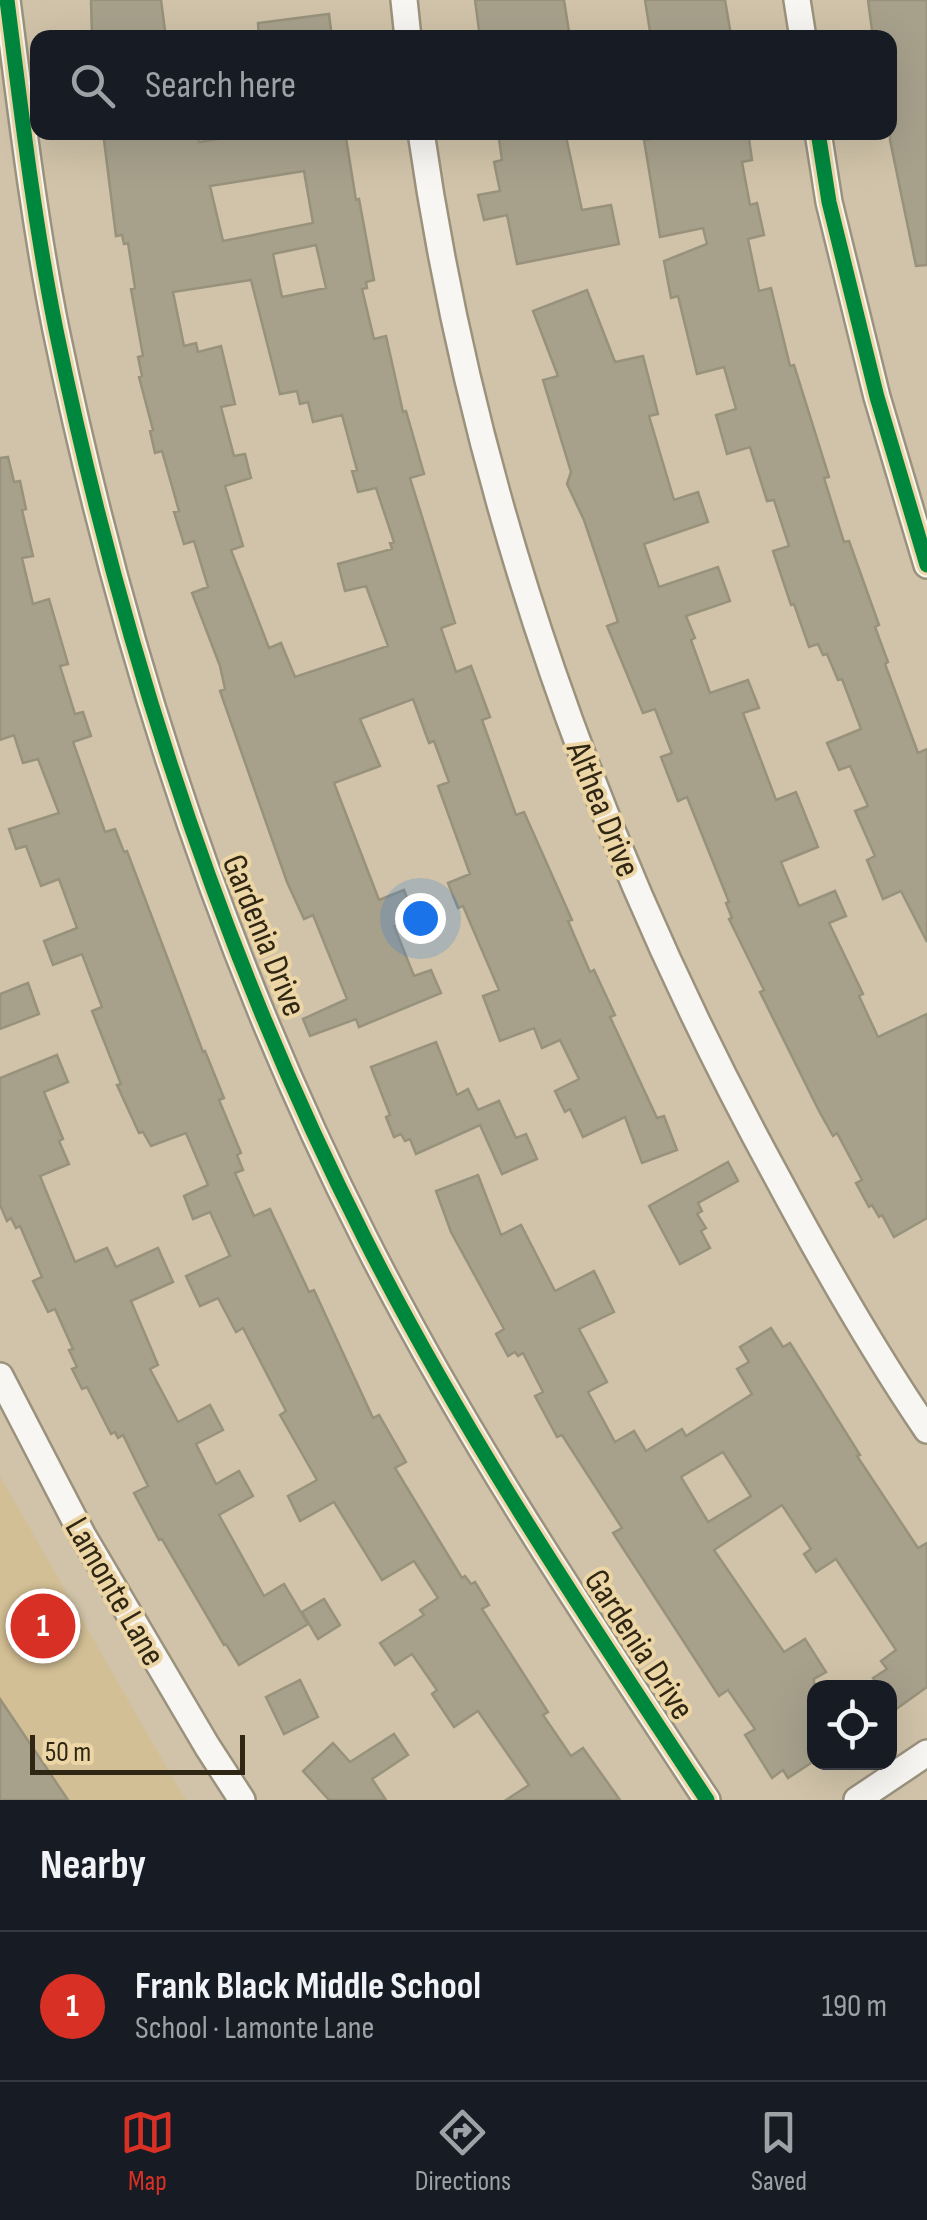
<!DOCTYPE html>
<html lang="en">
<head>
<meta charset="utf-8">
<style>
  body { margin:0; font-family:"Sofia Sans Condensed",sans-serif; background:#20242c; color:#f1f3f6 }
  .controls { position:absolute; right:30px; bottom:30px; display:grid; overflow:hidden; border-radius:20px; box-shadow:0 10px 40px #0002 }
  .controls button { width:90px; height:90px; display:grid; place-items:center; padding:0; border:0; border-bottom:2px solid #363941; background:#171b24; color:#f1f3f6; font:50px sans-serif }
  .scale { position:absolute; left:30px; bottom:25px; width:215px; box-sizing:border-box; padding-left:10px; border:5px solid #2f2613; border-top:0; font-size:28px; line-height:35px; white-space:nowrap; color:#2f2613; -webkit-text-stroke:8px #edd6a6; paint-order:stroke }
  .you { position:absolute; left:420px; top:918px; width:35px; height:35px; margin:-25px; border:8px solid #fff; border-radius:50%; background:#1a73e8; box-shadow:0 0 0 15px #1a73e833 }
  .badge { display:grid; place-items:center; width:65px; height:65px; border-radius:50%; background:#d93025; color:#fff; font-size:32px; font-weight:700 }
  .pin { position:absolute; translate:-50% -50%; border:5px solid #fff; box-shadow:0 2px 10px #0006 }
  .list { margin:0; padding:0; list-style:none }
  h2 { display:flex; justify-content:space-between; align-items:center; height:130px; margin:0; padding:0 40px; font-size:42px }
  h2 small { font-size:32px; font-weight:400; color:#9ea1a6 }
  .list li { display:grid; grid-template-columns:65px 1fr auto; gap:30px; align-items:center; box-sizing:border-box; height:150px; padding:0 40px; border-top:2px solid #363941 }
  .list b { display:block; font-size:38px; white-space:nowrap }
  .list p { margin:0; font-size:32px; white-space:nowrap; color:#9ea1a6 }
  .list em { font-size:32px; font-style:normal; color:#9ea1a6 }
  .icon { flex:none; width:55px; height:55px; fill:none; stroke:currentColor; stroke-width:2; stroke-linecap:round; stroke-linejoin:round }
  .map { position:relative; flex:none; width:927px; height:1800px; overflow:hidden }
  .search { position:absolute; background:#171b24; box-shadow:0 10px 40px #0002; left:30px; right:30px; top:30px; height:110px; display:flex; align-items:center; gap:25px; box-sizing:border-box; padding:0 35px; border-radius:20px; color:#9ea1a6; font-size:38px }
  .sheet { height:280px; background:#171b24 }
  nav { display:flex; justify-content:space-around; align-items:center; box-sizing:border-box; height:140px; border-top:2px solid #363941; background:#171b24; font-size:28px; color:#9ea1a6 }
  nav a { display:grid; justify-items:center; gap:5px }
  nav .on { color:#d93025 }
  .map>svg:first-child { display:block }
</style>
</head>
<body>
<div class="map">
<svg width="927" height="1800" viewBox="0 0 927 1800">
  <rect width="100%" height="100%" fill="#d0c3a9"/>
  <!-- built -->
  <path fill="#d3bf95" d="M0 1476 171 1775 186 1800H0Z"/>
  <!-- building -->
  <g fill="#a7a18c" stroke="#98927c" stroke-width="2.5" fill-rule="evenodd">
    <path d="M91 0H161L166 38H92Z"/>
    <path d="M475 0H564L570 38H480Z"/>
    <path d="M645 0H725L731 35 651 38Z"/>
    <path d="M868 0H927V265L916 266 890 140V38H873Z"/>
    <path d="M329 14 332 38H259L258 23Z"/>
    <path d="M103 132H198L199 142 263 132H345L356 200 359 199 374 280 366 282 367 288 362 289 374 339 386 336 403 412 406 411 424 474 410 478 455 623 441 628 456 672 471 666 490 717 482 720 516 815 524 812 572 920 568 921 590 972 594 970 615 1015 610 1017 657 1118 664 1116 677 1150 642 1163 625 1117 583 1137 570 1109 565 1112 555 1091 579 1079 560 1040 542 1048 534 1028 500 1041 483 996 499 990 463 906 458 908 448 883 470 874 438 786 449 782 434 741 429 743 413 699 360 719 380 766 334 783 379 900 404 890 415 918 394 926 414 976 431 970 441 993 359 1027 356 1019 310 1036 303 1019 347 999 313 915 304 919 287 882 220 691 225 689 220 666 192 593 208 587 194 541 184 544 174 512 179 511 162 451 155 453 150 431 153 430 139 377 142 376 138 357 143 356 131 289 135 288 128 243 124 244 122 235 116 236ZM304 171 313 223 223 241 210 186ZM316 245 326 288 282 297 273 254ZM251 280 280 394 297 391 300 404 308 402 313 422 342 415 357 470 352 471 358 492 376 488 394 542 390 543 392 549 338 564 345 591 366 586 388 646 295 677 281 643 269 648 231 550 243 546 225 486 251 478 245 454 234 456 221 407 235 404 221 346 198 352 196 343 184 346 173 292Z"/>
    <path d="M498 132H565L582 210 611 205 619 244 517 264 507 215 484 220 478 195 500 191 494 162 502 160Z"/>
    <path d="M695 132H748L752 160 742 162 750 205 757 203 764 235 748 239 759 291 771 288 790 366 794 365 829 477 824 478 844 542 849 541 879 625 875 627 888 662 885 664 918 753 927 749V942L901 891 883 899 867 860 875 856 855 811 868 806 850 766 839 770 827 743 861 729 842 679 838 680 827 654 823 655 818 644 809 647 794 604 791 605 773 551 789 546 774 500 767 501 750 447 727 454 716 415 736 409 724 367 697 374 678 296 671 298 664 261 707 244 703 228 660 237 644 140Z"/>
    <path d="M587 290 615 362 643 356 658 414 649 416 674 500 698 492 708 522 644 544 659 587 718 567 730 601 686 616 695 638 691 640 710 693 748 680 759 708 743 713 776 800 796 792 818 847 781 862 799 906 835 891 846 916 829 923 863 994 859 996 878 1037 927 1014V1218L894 1237 882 1215 879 1217 872 1205 869 1207 856 1183 862 1180 837 1133 833 1136 819 1111 760 992 764 990 729 919 732 918 726 903 729 902 687 797 678 801 661 757 672 753 655 709 643 713 607 626 618 622 584 520 567 484 571 472 543 380 558 376 533 311Z"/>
    <path d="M8 457 14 482 20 481 26 509 22 510 33 556 22 558 33 604 49 599 68 664 60 666 75 714 83 712 91 736 73 742 105 832 115 829 124 852 127 851 203 1052 205 1051 224 1098 219 1100 241 1153 237 1155 243 1170 235 1173 254 1216 270 1209 309 1292 314 1290 373 1418 379 1415 406 1462 395 1468 462 1578 465 1576 471 1584 475 1582 489 1605 482 1609 548 1712 543 1715 571 1756 583 1748 620 1800H506L529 1785 478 1711 454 1727 432 1694 437 1690 412 1654 395 1665 380 1643 424 1615 420 1610 438 1598 414 1561 382 1580 334 1502 300 1521 288 1496 317 1480 280 1415 286 1411 243 1328 236 1332 218 1298 200 1306 186 1276 230 1256 210 1212 193 1219 184 1196 208 1185 186 1133 151 1146 143 1132 139 1133 117 1085 121 1084 92 1011 102 1007 82 954 53 965 44 941 77 928 59 879 41 886 26 846 16 849 9 829 59 813 38 759 23 763 14 735 0 740V458Z"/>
    <path d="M28 983 39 1014 0 1029V994Z"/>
    <path d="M436 1042 457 1095 468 1089 478 1110 499 1101 516 1138 526 1134 537 1159 502 1174 480 1125 416 1154 410 1139 405 1141 401 1134 394 1137 386 1117 390 1115 371 1067Z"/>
    <path d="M57 1055 68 1082 44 1092 63 1139 59 1141 69 1164 40 1176 75 1262 107 1248 116 1267 158 1248 173 1282 131 1301 158 1365 150 1369 178 1422 210 1405 223 1430 196 1444 216 1484 239 1471 253 1496 219 1515 264 1596 284 1584 308 1624 239 1665 226 1644 224 1645 162 1539 159 1540 134 1493 148 1486 123 1435 118 1438 115 1432 111 1434 87 1387 82 1389 72 1369 77 1367 69 1350 73 1349 55 1309 48 1312 33 1281 42 1277 20 1226 16 1228 11 1218 7 1221 0 1205V1078Z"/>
    <path d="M728 1162 738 1181 698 1203 702 1211 697 1214 706 1228 701 1231 710 1248 680 1264 649 1206Z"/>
    <path d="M478 1175 501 1235 521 1225 555 1291 594 1271 614 1312 579 1329 607 1382 588 1392 615 1442 634 1431 646 1451 682 1429 686 1436 752 1394 737 1369 749 1362 740 1347 771 1328 783 1347 790 1343 860 1455 857 1456 918 1548 927 1543V1687L895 1710 890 1701V1688H880L873 1678 887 1669 881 1661 896 1650 836 1559 816 1572 804 1554 811 1549 782 1505 714 1550 784 1652 805 1639 826 1672 814 1679V1761L788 1778 783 1770 772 1778 745 1735 755 1729 728 1690 719 1696 613 1533 622 1528 562 1435 557 1437 535 1396 543 1392 523 1353 518 1356 515 1352 508 1356 496 1334 504 1329 451 1232 436 1191ZM723 1452 751 1496 708 1522 681 1477Z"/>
    <path d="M324 1599 340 1625 318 1639 302 1612Z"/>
    <path d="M300 1680 318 1717 284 1734 266 1697Z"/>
    <path d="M0 1699 68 1800H0Z"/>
    <path d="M394 1734 408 1755 372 1779 386 1800H329L303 1771 333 1743 350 1762Z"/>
  </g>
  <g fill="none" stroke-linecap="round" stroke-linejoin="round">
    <!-- minor casing -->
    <g stroke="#9b927d" stroke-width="30">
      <g id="minor">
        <path d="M7 0C21 110 34 221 56 330 121 644 220 953 365 1239 464 1435 586 1617 707 1800"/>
        <path d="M404 0 408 38"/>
        <path d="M797 0 803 38"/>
        <path d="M421 132C474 500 599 852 777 1177 823 1263 872 1349 927 1430"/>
        <path d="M818 132 829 202 877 397 927 565"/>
        <path d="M0 1376 82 1534 207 1746 242 1800"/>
        <path d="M857 1800 927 1753"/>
      </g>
    </g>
    <!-- minor -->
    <use href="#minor" stroke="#f8f6f2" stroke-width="25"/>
    <!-- cycleway casing -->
    <g stroke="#edd6a6" stroke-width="21">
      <g id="cycleway">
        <path d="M7 0C21 110 34 221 56 330 121 644 220 953 365 1239 464 1435 586 1617 707 1800"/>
        <path d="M818 132 829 202 877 397 927 565"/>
      </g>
    </g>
    <!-- cycleway -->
    <use href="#cycleway" stroke="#00873e" stroke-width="15"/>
  </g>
  <g text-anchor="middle" stroke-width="8" stroke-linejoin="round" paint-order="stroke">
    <!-- street labels -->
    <g font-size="35" fill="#2f2613" stroke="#edd6a6">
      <text transform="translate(604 809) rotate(68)" y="12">Althea Drive</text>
      <text transform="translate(265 935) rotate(68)" y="12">Gardenia Drive</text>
      <text transform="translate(116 1591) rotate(60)" y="12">Lamonte Lane</text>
      <text transform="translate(640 1644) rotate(57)" y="12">Gardenia Drive</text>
    </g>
  </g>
</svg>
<div class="controls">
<button><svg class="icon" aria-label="locate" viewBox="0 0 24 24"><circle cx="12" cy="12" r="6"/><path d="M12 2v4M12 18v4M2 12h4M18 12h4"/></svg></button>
</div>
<div class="scale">50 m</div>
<div class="you"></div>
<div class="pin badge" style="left:43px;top:1626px">1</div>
<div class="search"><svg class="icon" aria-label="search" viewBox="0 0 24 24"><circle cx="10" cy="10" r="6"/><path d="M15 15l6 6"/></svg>Search here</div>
</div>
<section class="sheet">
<h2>Nearby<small></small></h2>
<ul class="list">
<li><span class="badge">1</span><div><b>Frank Black Middle School</b><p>School · Lamonte Lane</p></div><em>190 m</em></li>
</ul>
</section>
<nav>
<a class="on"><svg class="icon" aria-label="map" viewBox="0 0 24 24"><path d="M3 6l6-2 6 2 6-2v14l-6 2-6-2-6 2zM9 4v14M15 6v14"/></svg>Map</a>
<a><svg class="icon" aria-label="directions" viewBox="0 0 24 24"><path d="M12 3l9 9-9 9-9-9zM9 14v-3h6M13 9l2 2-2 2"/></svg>Directions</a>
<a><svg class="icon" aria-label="saved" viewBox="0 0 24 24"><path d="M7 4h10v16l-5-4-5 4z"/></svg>Saved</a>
</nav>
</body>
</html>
